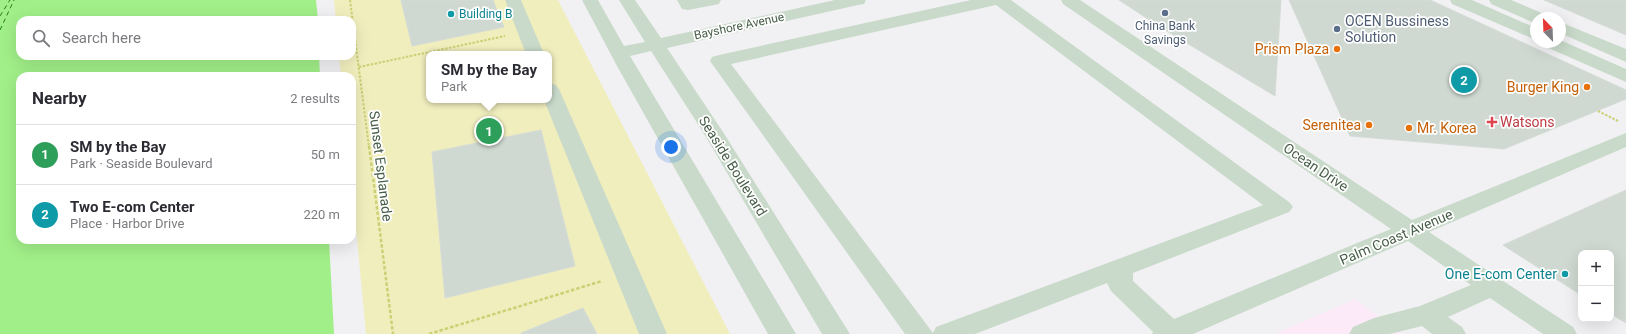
<!DOCTYPE html>
<html lang="en">
<head>
<meta charset="utf-8">
<style>
  body { margin:0; font-family:Roboto,sans-serif; background:#f7f7f7; color:#2b2b33 }
  .controls { position:absolute; right:12px; bottom:12px; display:grid; overflow:hidden; border-radius:8px; box-shadow:0 4px 16px #0002 }
  .controls button { width:36px; height:36px; display:grid; place-items:center; padding:0; border:0; border-bottom:1px solid #e1e1e2; background:#fff; color:#2b2b33; font:20px sans-serif }
  .compass { position:absolute; left:1530px; top:12px; width:36px; height:36px; border-radius:50%; background:#fff; box-shadow:0 4px 16px #0002; rotate:337deg }
  .you { position:absolute; left:671px; top:147px; width:14px; height:14px; margin:-10px; border:3px solid #fff; border-radius:50%; background:#1a73e8; box-shadow:0 0 0 6px #1a73e833 }
  .badge { display:grid; place-items:center; width:26px; height:26px; border-radius:50%; background:#d93025; color:#fff; font-size:13px; font-weight:700 }
  .pin { position:absolute; translate:-50% -50%; border:2px solid #fff; box-shadow:0 1px 4px #0006 }
  .popup { position:absolute; left:426px; top:51px; width:126px; height:52px; box-sizing:border-box; display:grid; place-content:center; border-radius:8px; background:#fff; filter:drop-shadow(0 1px 3px #0005); font-size:13px; white-space:nowrap; color:#7c7c81 }
  .popup b { font-size:15px; color:#2b2b33 }
  .popup::after { content:''; position:absolute; left:50%; top:100%; margin-left:-8px; border:8px solid transparent; border-top-color:#fff }
  .list { margin:0; padding:0; list-style:none }
  h2 { display:flex; justify-content:space-between; align-items:center; height:52px; margin:0; padding:0 16px; font-size:17px }
  h2 small { font-size:13px; font-weight:400; color:#7c7c81 }
  .list li { display:grid; grid-template-columns:26px 1fr auto; gap:12px; align-items:center; box-sizing:border-box; height:60px; padding:0 16px; border-top:1px solid #e1e1e2 }
  .list b { display:block; font-size:15px; white-space:nowrap }
  .list p { margin:0; font-size:13px; white-space:nowrap; color:#7c7c81 }
  .list em { font-size:13px; font-style:normal; color:#7c7c81 }
  .icon { flex:none; width:22px; height:22px; fill:none; stroke:currentColor; stroke-width:2; stroke-linecap:round; stroke-linejoin:round }
  .map { position:relative; flex:none; width:1626px; height:334px; overflow:hidden }
  .search { position:absolute; background:#fff; box-shadow:0 4px 16px #0002; left:16px; top:16px; width:340px; height:44px; display:flex; align-items:center; gap:10px; box-sizing:border-box; padding:0 14px; border-radius:12px; color:#7c7c81; font-size:15px }
  .panel { position:absolute; background:#fff; box-shadow:0 4px 16px #0002; left:16px; top:72px; width:340px; height:172px; border-radius:12px }
  .map>svg:first-child { display:block }
</style>
</head>
<body>
<div class="map">
<svg width="1626" height="334" viewBox="0 0 1626 334">
  <rect width="100%" height="100%" fill="#f1f0f3"/>
  <!-- commercial -->
  <path fill="#fdeaf8" d="M1355 299 1401 334H1275Z"/>
  <!-- green -->
  <path fill="#f1eebe" fill-rule="evenodd" d="M334 0H558L730 334H366L352 186V76H341L339 56H352V20H336ZM429 54H549V100H429Z"/>
  <!-- water -->
  <path fill="#a1ef89" d="M0 0H316L318 20H20V56H319L320 76H20V240H329L334 334H0Z"/>
  <g fill="none" stroke-linecap="round" stroke-linejoin="round">
    <!-- ferry -->
    <g stroke="#25810a" stroke-width="1" stroke-dasharray="4.5 3.5" stroke-linecap="butt">
      <path d="M0 16 10 0"/>
      <path d="M0 30 14 0"/>
    </g>
  </g>
  <!-- building -->
  <g fill="#cfd8d1" stroke="#d4dcd6">
    <path d="M401 0H493L504 27 412 46Z"/>
    <path d="M1119 0H1281L1275 96 1160 27Z"/>
    <path d="M1289 0H1430L1626 90V99L1504 149 1350 136Z"/>
    <path d="M1544 0H1626V35Z"/>
    <path d="M541 130 575 266 445 298 432 152Z"/>
    <path d="M1626 190V323L1611 314V253H1581V295L1503 245Z"/>
    <path d="M583 308 597 334H521V333Z"/>
  </g>
  <g fill="none" stroke-linecap="round" stroke-linejoin="round">
    <!-- path-far1 -->
    <g stroke="#cad074" stroke-width="2" stroke-dasharray="2.5 1.5" stroke-linecap="butt">
      <path d="M350 0 369 147"/>
      <path d="M359 67 505 36"/>
      <path d="M1598 111 1618 121"/>
    </g>
    <!-- path -->
    <g stroke="#cad074" stroke-width="2.5" stroke-dasharray="3.5 2" stroke-linecap="butt">
      <path d="M369 146 393 334"/>
      <path d="M429 334 602 281"/>
    </g>
    <!-- minor -->
    <g fill="#c9daca" fill-rule="evenodd">
      <path d="M505 0H521L544 54H526Z"/>
      <path d="M582 0H598L624 46 645 42 619 0H635L661 38 835 0H866L864 4 858 5 667 48 723 132 850 334H822L703 132 651 51 630 56 796 334H768L617 66Z"/>
      <path d="M677 0H721L719 4 688 10 682 9Z"/>
      <path d="M971 0H1011L1289 202 1293 207 1289 212 1133 273V281L1174 319 1391 229 1063 4 1061 0H1080L1412 220 1626 133V147L1429 232 1573 327 1577 334H1543L1490 298 1448 317 1462 327 1466 334H1432L1422 326 1390 334H1349L1353 327 1374 318 1420 306 1471 285 1408 241 1193 334H1152L1153 332 1111 291 1107 283 975 334H905L710 61 712 57 719 55ZM996 5 1263 205 936 327 933 333 731 64Z"/>
      <path d="M1450 0H1472L1536 28V40L1452 4Z"/>
      <path d="M1489 0H1511L1544 14 1547 18H1536V23L1532 22 1491 4Z"/>
      <path d="M1560 22 1626 49V62L1560 33Z"/>
      <path d="M1560 40 1626 69V82L1544 46 1541 42H1560Z"/>
      <path d="M549 83 556 85 559 89 667 334H639L544 100H549Z"/>
    </g>
  </g>
  <!-- markers -->
  <g fill="#5c6f8a" stroke="#fff" stroke-width="1.5">
    <circle cx="1165" cy="13" r="4"/>
    <circle cx="1337" cy="29" r="4"/>
  </g>
  <g fill="#0f9aa8" stroke="#fff" stroke-width="1.5">
    <circle cx="451" cy="14" r="4"/>
    <circle cx="1565" cy="274" r="4"/>
  </g>
  <g fill="#e8710a" stroke="#fff" stroke-width="1.5">
    <circle cx="1337" cy="49" r="4"/>
    <circle cx="1587" cy="87" r="4"/>
    <circle cx="1369" cy="125" r="4"/>
    <circle cx="1409" cy="128" r="4"/>
  </g>
  <path fill="#e0444e" stroke="#fff" stroke-width="1.5" d="M1490 116h4v4h4v4h-4v4h-4v-4h-4v-4h4z"/>
  <g text-anchor="middle" stroke-width="3.5" stroke-linejoin="round" paint-order="stroke">
    <!-- far-culture labels -->
    <g font-size="12" fill="#0d838f" stroke="#fff" text-anchor="start">
      <text x="459" y="18">Building B</text>
    </g>
    <!-- far-street labels -->
    <g font-size="12" fill="#475e48" stroke="#fff">
      <text transform="translate(739 26) rotate(-12)" y="4">Bayshore Avenue</text>
    </g>
    <!-- far-service labels -->
    <g font-size="12" fill="#4e5e75" stroke="#fff">
      <text x="1165" y="30">China Bank<tspan x="1165" dy="14">Savings</tspan></text>
    </g>
    <!-- service labels -->
    <g font-size="14" fill="#4e5e75" stroke="#fff" text-anchor="start">
      <text x="1345" y="26">OCEN Bussiness<tspan x="1345" dy="16">Solution</tspan></text>
    </g>
    <!-- food labels -->
    <g font-size="14" fill="#c56008" stroke="#fff" text-anchor="end">
      <text x="1329" y="54">Prism Plaza</text>
      <text x="1579" y="92">Burger King</text>
      <text x="1361" y="130">Serenitea</text>
      <text x="1417" y="133" text-anchor="start">Mr. Korea</text>
    </g>
    <!-- health labels -->
    <g font-size="14" fill="#be3a42" stroke="#fff" text-anchor="start">
      <text x="1500" y="127">Watsons</text>
    </g>
    <!-- street labels -->
    <g font-size="14" fill="#475e48" stroke="#fff">
      <text transform="translate(381 166) rotate(83)" y="5">Sunset Esplanade</text>
      <text transform="translate(733 166) rotate(58)" y="5">Seaside Boulevard</text>
      <text transform="translate(1316 167) rotate(34)" y="5">Ocean Drive</text>
      <text transform="translate(1396 237) rotate(-23)" y="5">Palm Coast Avenue</text>
    </g>
    <!-- culture labels -->
    <g font-size="14" fill="#0d838f" stroke="#fff" text-anchor="end">
      <text x="1557" y="279">One E-com Center</text>
    </g>
  </g>
</svg>
<div class="controls">
<button>+</button>
<button>−</button>
</div>
<svg class="compass" viewBox="-18 -18 36 36"><path d="M0-13l5 13h-10z" fill="#e53935"/><path d="M0 13l5-13h-10z" fill="#7c7c81"/></svg>
<div class="you"></div>
<div class="pin badge" style="left:489px;top:131px;background:#2e9e5b">1</div>
<div class="popup"><b>SM by the Bay</b>Park</div>
<div class="pin badge" style="left:1464px;top:80px;background:#0f9aa8">2</div>
<div class="search"><svg class="icon" aria-label="search" viewBox="0 0 24 24"><circle cx="10" cy="10" r="6"/><path d="M15 15l6 6"/></svg>Search here</div>
<section class="panel">
<h2>Nearby<small>2 results</small></h2>
<ul class="list">
<li><span class="badge" style="background:#2e9e5b">1</span><div><b>SM by the Bay</b><p>Park · Seaside Boulevard</p></div><em>50 m</em></li>
<li><span class="badge" style="background:#0f9aa8">2</span><div><b>Two E-com Center</b><p>Place · Harbor Drive</p></div><em>220 m</em></li>
</ul>
</section>
</div>
</body>
</html>
